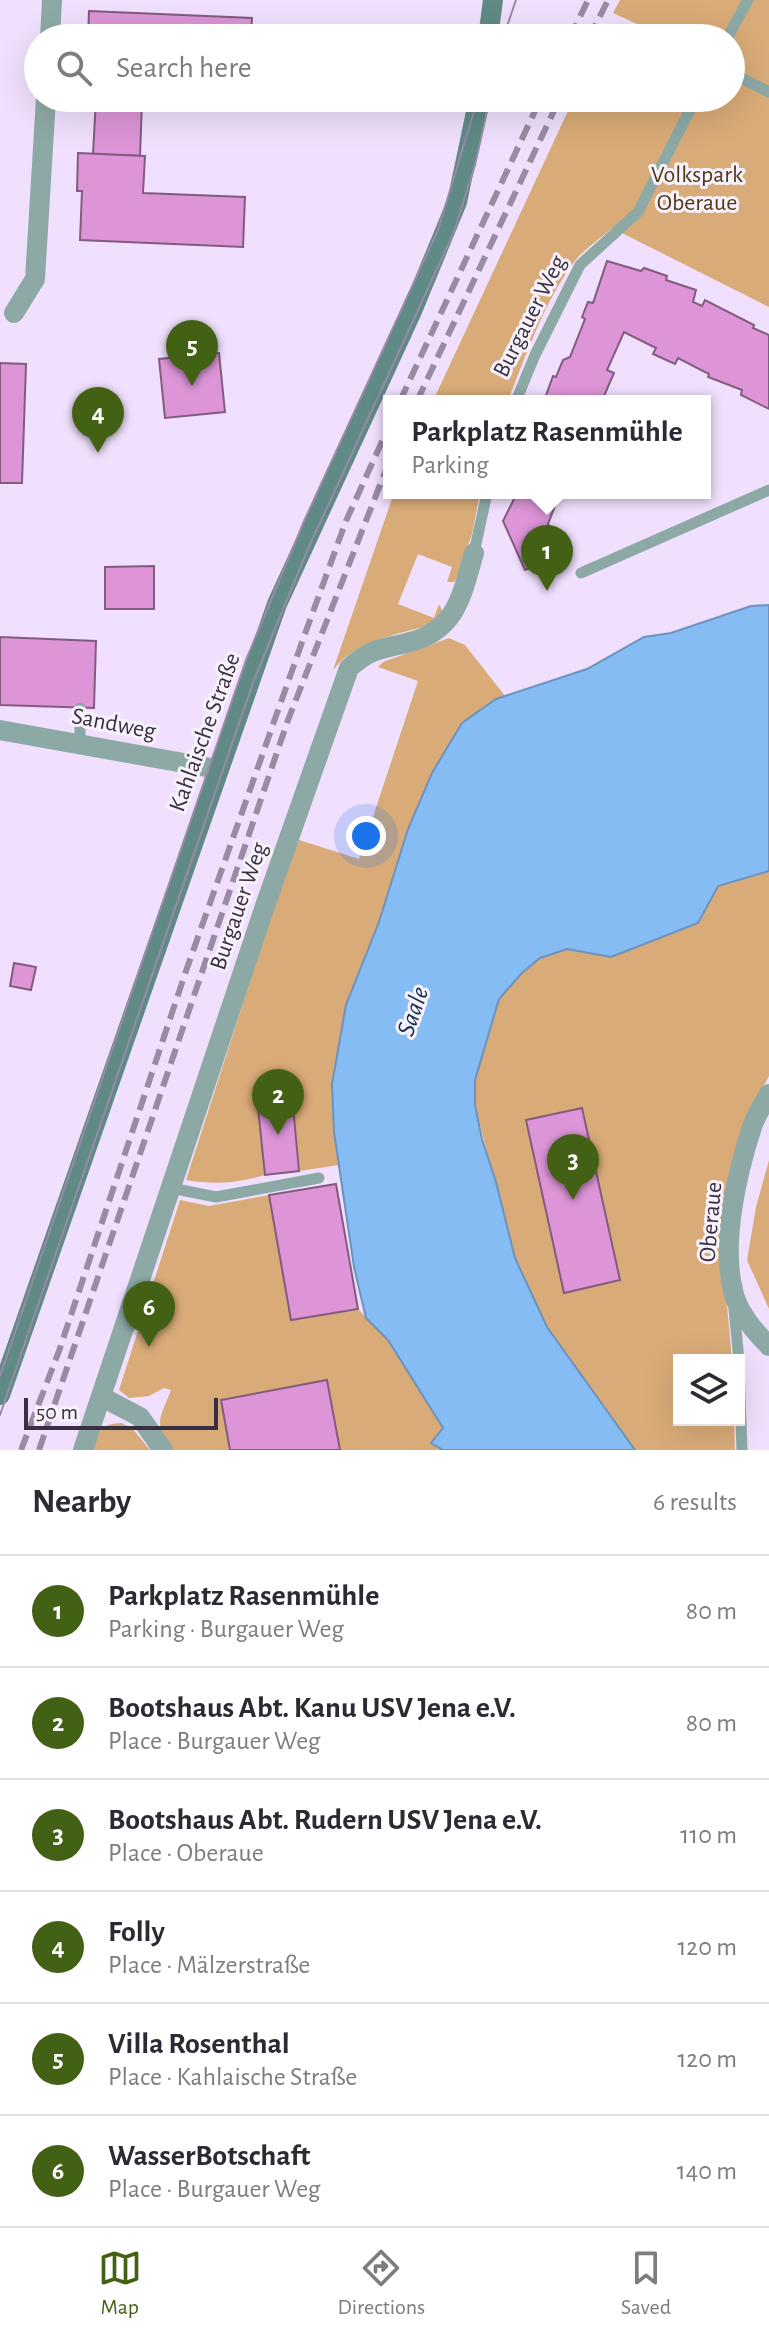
<!DOCTYPE html>
<html lang="en">
<head>
<meta charset="utf-8">
<style>
  body { margin:0; font-family:"Alegreya Sans",sans-serif; background:#f2f2f3; color:#2b2b33 }
  .controls { position:absolute; right:24px; bottom:24px; display:grid; overflow:hidden; border-radius:0px; box-shadow:0 8px 32px #0002 }
  .controls button { width:72px; height:72px; display:grid; place-items:center; padding:0; border:0; border-bottom:2px solid #e1e1e2; background:#fff; color:#2b2b33; font:40px sans-serif }
  .scale { position:absolute; left:24px; bottom:20px; width:194px; box-sizing:border-box; padding-left:8px; border:4px solid #392f41; border-top:0; font-size:22px; line-height:28px; white-space:nowrap; color:#392f41; -webkit-text-stroke:6px #f7f2fc; paint-order:stroke }
  .you { position:absolute; left:366px; top:836px; width:28px; height:28px; margin:-20px; border:6px solid #fff; border-radius:50%; background:#1a73e8; box-shadow:0 0 0 12px #1a73e833 }
  .badge { display:grid; place-items:center; width:52px; height:52px; border-radius:50%; background:#426114; color:#fff; font-size:26px; font-weight:700 }
  .pin { position:absolute; translate:-50% -66px; filter:drop-shadow(0 2px 4px #0008) }
  .pin::after { content:''; position:absolute; top:42px; width:28px; height:24px; background:inherit; clip-path:polygon(0 0,100% 0,50% 100%) }
  .popup { position:absolute; left:383px; top:395px; width:328px; height:104px; box-sizing:border-box; display:grid; place-content:center; border-radius:0px; background:#fff; filter:drop-shadow(0 2px 6px #0005); font-size:26px; white-space:nowrap; color:#7c7c81 }
  .popup b { font-size:30px; color:#2b2b33 }
  .popup::after { content:''; position:absolute; left:50%; top:100%; margin-left:-16px; border:16px solid transparent; border-top-color:#fff }
  .list { margin:0; padding:0; list-style:none }
  h2 { display:flex; justify-content:space-between; align-items:center; height:104px; margin:0; padding:0 32px; font-size:34px }
  h2 small { font-size:26px; font-weight:400; color:#7c7c81 }
  .list li { display:grid; grid-template-columns:52px 1fr auto; gap:24px; align-items:center; box-sizing:border-box; height:112px; padding:0 32px; border-top:2px solid #e1e1e2 }
  .list b { display:block; font-size:30px; white-space:nowrap }
  .list p { margin:0; font-size:26px; white-space:nowrap; color:#7c7c81 }
  .list em { font-size:26px; font-style:normal; color:#7c7c81 }
  .icon { flex:none; width:44px; height:44px; fill:none; stroke:currentColor; stroke-width:2; stroke-linecap:round; stroke-linejoin:round }
  .map { position:relative; flex:none; width:769px; height:1450px; overflow:hidden }
  .search { position:absolute; background:#fff; box-shadow:0 8px 32px #0002; left:24px; right:24px; top:24px; height:88px; display:flex; align-items:center; gap:20px; box-sizing:border-box; padding:0 28px; border-radius:44px; color:#7c7c81; font-size:30px }
  .sheet { height:776px; background:#fff }
  nav { display:flex; justify-content:space-around; align-items:center; box-sizing:border-box; height:112px; border-top:2px solid #e1e1e2; background:#fff; font-size:22px; color:#7c7c81 }
  nav a { display:grid; justify-items:center; gap:4px }
  nav .on { color:#426114 }
  .map>svg:first-child { display:block }
</style>
</head>
<body>
<div class="map">
<svg width="769" height="1450" viewBox="0 0 769 1450">
  <rect width="100%" height="100%" fill="#f0e0fd"/>
  <!-- green -->
  <g fill="#d9ab78">
    <path d="M620 0H769V307L612 228C602 237 589 246 579 256 548 292 525 357 508 401H433L574 98H731V38H667L613 13Z"/>
    <path d="M394 493H480L472 534 457 578 454 582H447L452 567 418 554 398 604 434 618 439 604 442 610 439 618 431 625C395 635 357 640 333 670Z"/>
    <path d="M449 638 465 645 505 696 496 699 462 723 432 773 408 829 379 922 346 1005 332 1084 334 1132 339 1165 299 1171 292 1096 265 1175C237 1183 216 1185 186 1180L296 839 359 859 418 681 378 667 383 662Z"/>
    <path d="M769 871V1076L746 1119 723 1260 732 1360H679V1420H734L735 1450H635L547 1327 515 1258 475 1106V1080L499 999 522 973 540 958 567 949 611 957 698 923 718 886Z"/>
    <path d="M769 1160V1309L747 1260 756 1207Z"/>
    <path d="M269 1195 358 1309 388 1340 443 1429 432 1443 443 1450H171C154 1420 159 1421 171 1390L164 1388 149 1396 129 1398 119 1390 180 1200 209 1206Z"/>
    <path d="M121 1423 132 1428 150 1450H93C99 1430 100 1424 121 1423Z"/>
  </g>
  <!-- water -->
  <path fill="#85bcf3" stroke="#6e92be" stroke-width="2" d="M769 605V871L718 886 698 923 611 957 567 949 540 958 522 973 499 999 475 1080V1106L482 1139 496 1182 515 1258 547 1327 635 1450H443L431 1443 443 1428 388 1340 366 1318 354 1267 334 1132 332 1084 346 1005 379 922 408 829 432 773 462 723 496 699 587 669 644 637 671 633 751 606Z"/>
  <!-- building -->
  <g fill="#dd95d8" stroke="#825c7f" stroke-width="2">
    <path d="M89 11 252 18 251 38H88Z"/>
    <path d="M96 99 142 101 140 156 93 154Z"/>
    <path d="M78 153 145 156 143 193 245 197 243 247 80 240 82 191H77Z"/>
    <path d="M607 261 641 271 644 268 667 276 666 280 696 290 693 302 702 306 705 300 754 325 753 328 769 335V409L741 395 742 390 708 377 709 374 678 358 675 364 653 354 656 348 624 332 607 370 614 373 604 396H601L599 401H544L553 376 556 377 563 360 570 357 585 319 582 317 588 302 593 303Z"/>
    <path d="M219 353 225 412 165 418 159 359Z"/>
    <path d="M0 363 26 364 22 483H0Z"/>
    <path d="M517 493H560L548 524 562 555 525 570 503 521Z"/>
    <path d="M154 566V609H105V567Z"/>
    <path d="M0 637 96 641 94 708 0 705Z"/>
    <path d="M14 963 36 967 31 990 10 986Z"/>
    <path d="M292 1095 299 1171 265 1175 257 1099Z"/>
    <path d="M582 1108 620 1280 564 1293 526 1120Z"/>
    <path d="M336 1184 358 1309 291 1320 269 1195Z"/>
    <path d="M327 1380 340 1450H230L221 1400Z"/>
  </g>
  <g fill="none" stroke-linecap="round" stroke-linejoin="round">
    <!-- lane -->
    <g stroke="#8da9a6" stroke-width="11">
      <path d="M727 38 748 0"/>
      <path d="M731 73 769 92"/>
      <path d="M516 401 535 355 580 265 638 212 696 98"/>
      <path d="M474 553 487 493"/>
      <path d="M581 573 769 490"/>
      <path d="M80 743V708"/>
      <path d="M171 1188 216 1197 319 1178"/>
      <path d="M734 1309 739 1360"/>
      <path d="M739 1368 742 1450"/>
    </g>
    <!-- street -->
    <g stroke="#8da9a6" stroke-width="20">
      <path d="M50 38 52 0"/>
      <path d="M14 313 35 279 46 98"/>
      <path d="M0 730 217 769"/>
      <path d="M769 1094C763 1104 756 1115 752 1127 737 1173 721 1242 733 1290 737 1311 754 1331 769 1346"/>
      <path d="M102 1397 140 1417 163 1450"/>
      <path d="M83 1450 265 906 349 668C373 647 380 650 410 642 457 630 462 594 474 553"/>
    </g>
    <!-- secondary -->
    <g stroke="#5f8a86" stroke-width="20">
      <path d="M488 38 493 0"/>
      <path d="M0 1395 277 604 412 311 457 202 479 98"/>
    </g>
    <!-- tram -->
    <g stroke="#988ba3" stroke-width="2">
      <path d="M503 38 516 0"/>
      <path d="M0 1376 246 660 305 519 438 230 478 98"/>
      <path d="M0 1415 254 680 307 551 454 232 475 165 490 98"/>
    </g>
    <!-- rail -->
    <g stroke="#988ba3" stroke-width="6" stroke-dasharray="16 8" stroke-linecap="butt">
      <path d="M570 38 588 0"/>
      <path d="M589 38 608 0"/>
      <path d="M400 401 541 98"/>
      <path d="M417 401 560 98"/>
      <path d="M21 1450 59 1351 186 971 306 631 346 521 389 426"/>
      <path d="M39 1450 288 720 389 462"/>
    </g>
  </g>
  <g text-anchor="middle" stroke-width="6" stroke-linejoin="round" paint-order="stroke">
    <!-- park labels -->
    <g font-size="24" fill="#523716" stroke="#f7f2fc">
      <text x="697" y="182">Volkspark<tspan x="697" dy="28">Oberaue</tspan></text>
    </g>
    <!-- street labels -->
    <g font-size="24" fill="#392f41" stroke="#f7f2fc">
      <text transform="translate(529 316) rotate(-63)" y="8">Burgauer Weg</text>
      <text transform="translate(114 723) rotate(11)" y="8">Sandweg</text>
      <text transform="translate(204 732) rotate(-70)" y="8">Kahlaische Straße</text>
      <text transform="translate(238 906) rotate(-71)" y="8">Burgauer Weg</text>
      <text transform="translate(710 1222) rotate(-85)" y="8">Oberaue</text>
    </g>
    <!-- water labels -->
    <g font-size="26" font-style="italic" fill="#102e49" stroke="#f7f2fc">
      <text transform="translate(412 1011) rotate(-71)" y="9">Saale</text>
    </g>
  </g>
</svg>
<div class="controls">
<button><svg class="icon" aria-label="layers" viewBox="0 0 24 24"><path d="M12 4l9 5-9 5-9-5zM3 14l9 5 9-5"/></svg></button>
</div>
<div class="scale">50 m</div>
<div class="you"></div>
<div class="pin badge" style="left:547px;top:591px">1</div>
<div class="popup"><b>Parkplatz Rasenmühle</b>Parking</div>
<div class="pin badge" style="left:278px;top:1135px">2</div>
<div class="pin badge" style="left:573px;top:1200px">3</div>
<div class="pin badge" style="left:98px;top:453px">4</div>
<div class="pin badge" style="left:192px;top:386px">5</div>
<div class="pin badge" style="left:149px;top:1347px">6</div>
<div class="search"><svg class="icon" aria-label="search" viewBox="0 0 24 24"><circle cx="10" cy="10" r="6"/><path d="M15 15l6 6"/></svg>Search here</div>
</div>
<section class="sheet">
<h2>Nearby<small>6 results</small></h2>
<ul class="list">
<li><span class="badge">1</span><div><b>Parkplatz Rasenmühle</b><p>Parking · Burgauer Weg</p></div><em>80 m</em></li>
<li><span class="badge">2</span><div><b>Bootshaus Abt. Kanu USV Jena e.V.</b><p>Place · Burgauer Weg</p></div><em>80 m</em></li>
<li><span class="badge">3</span><div><b>Bootshaus Abt. Rudern USV Jena e.V.</b><p>Place · Oberaue</p></div><em>110 m</em></li>
<li><span class="badge">4</span><div><b>Folly</b><p>Place · Mälzerstraße</p></div><em>120 m</em></li>
<li><span class="badge">5</span><div><b>Villa Rosenthal</b><p>Place · Kahlaische Straße</p></div><em>120 m</em></li>
<li><span class="badge">6</span><div><b>WasserBotschaft</b><p>Place · Burgauer Weg</p></div><em>140 m</em></li>
</ul>
</section>
<nav>
<a class="on"><svg class="icon" aria-label="map" viewBox="0 0 24 24"><path d="M3 6l6-2 6 2 6-2v14l-6 2-6-2-6 2zM9 4v14M15 6v14"/></svg>Map</a>
<a><svg class="icon" aria-label="directions" viewBox="0 0 24 24"><path d="M12 3l9 9-9 9-9-9zM9 14v-3h6M13 9l2 2-2 2"/></svg>Directions</a>
<a><svg class="icon" aria-label="saved" viewBox="0 0 24 24"><path d="M7 4h10v16l-5-4-5 4z"/></svg>Saved</a>
</nav>
</body>
</html>
